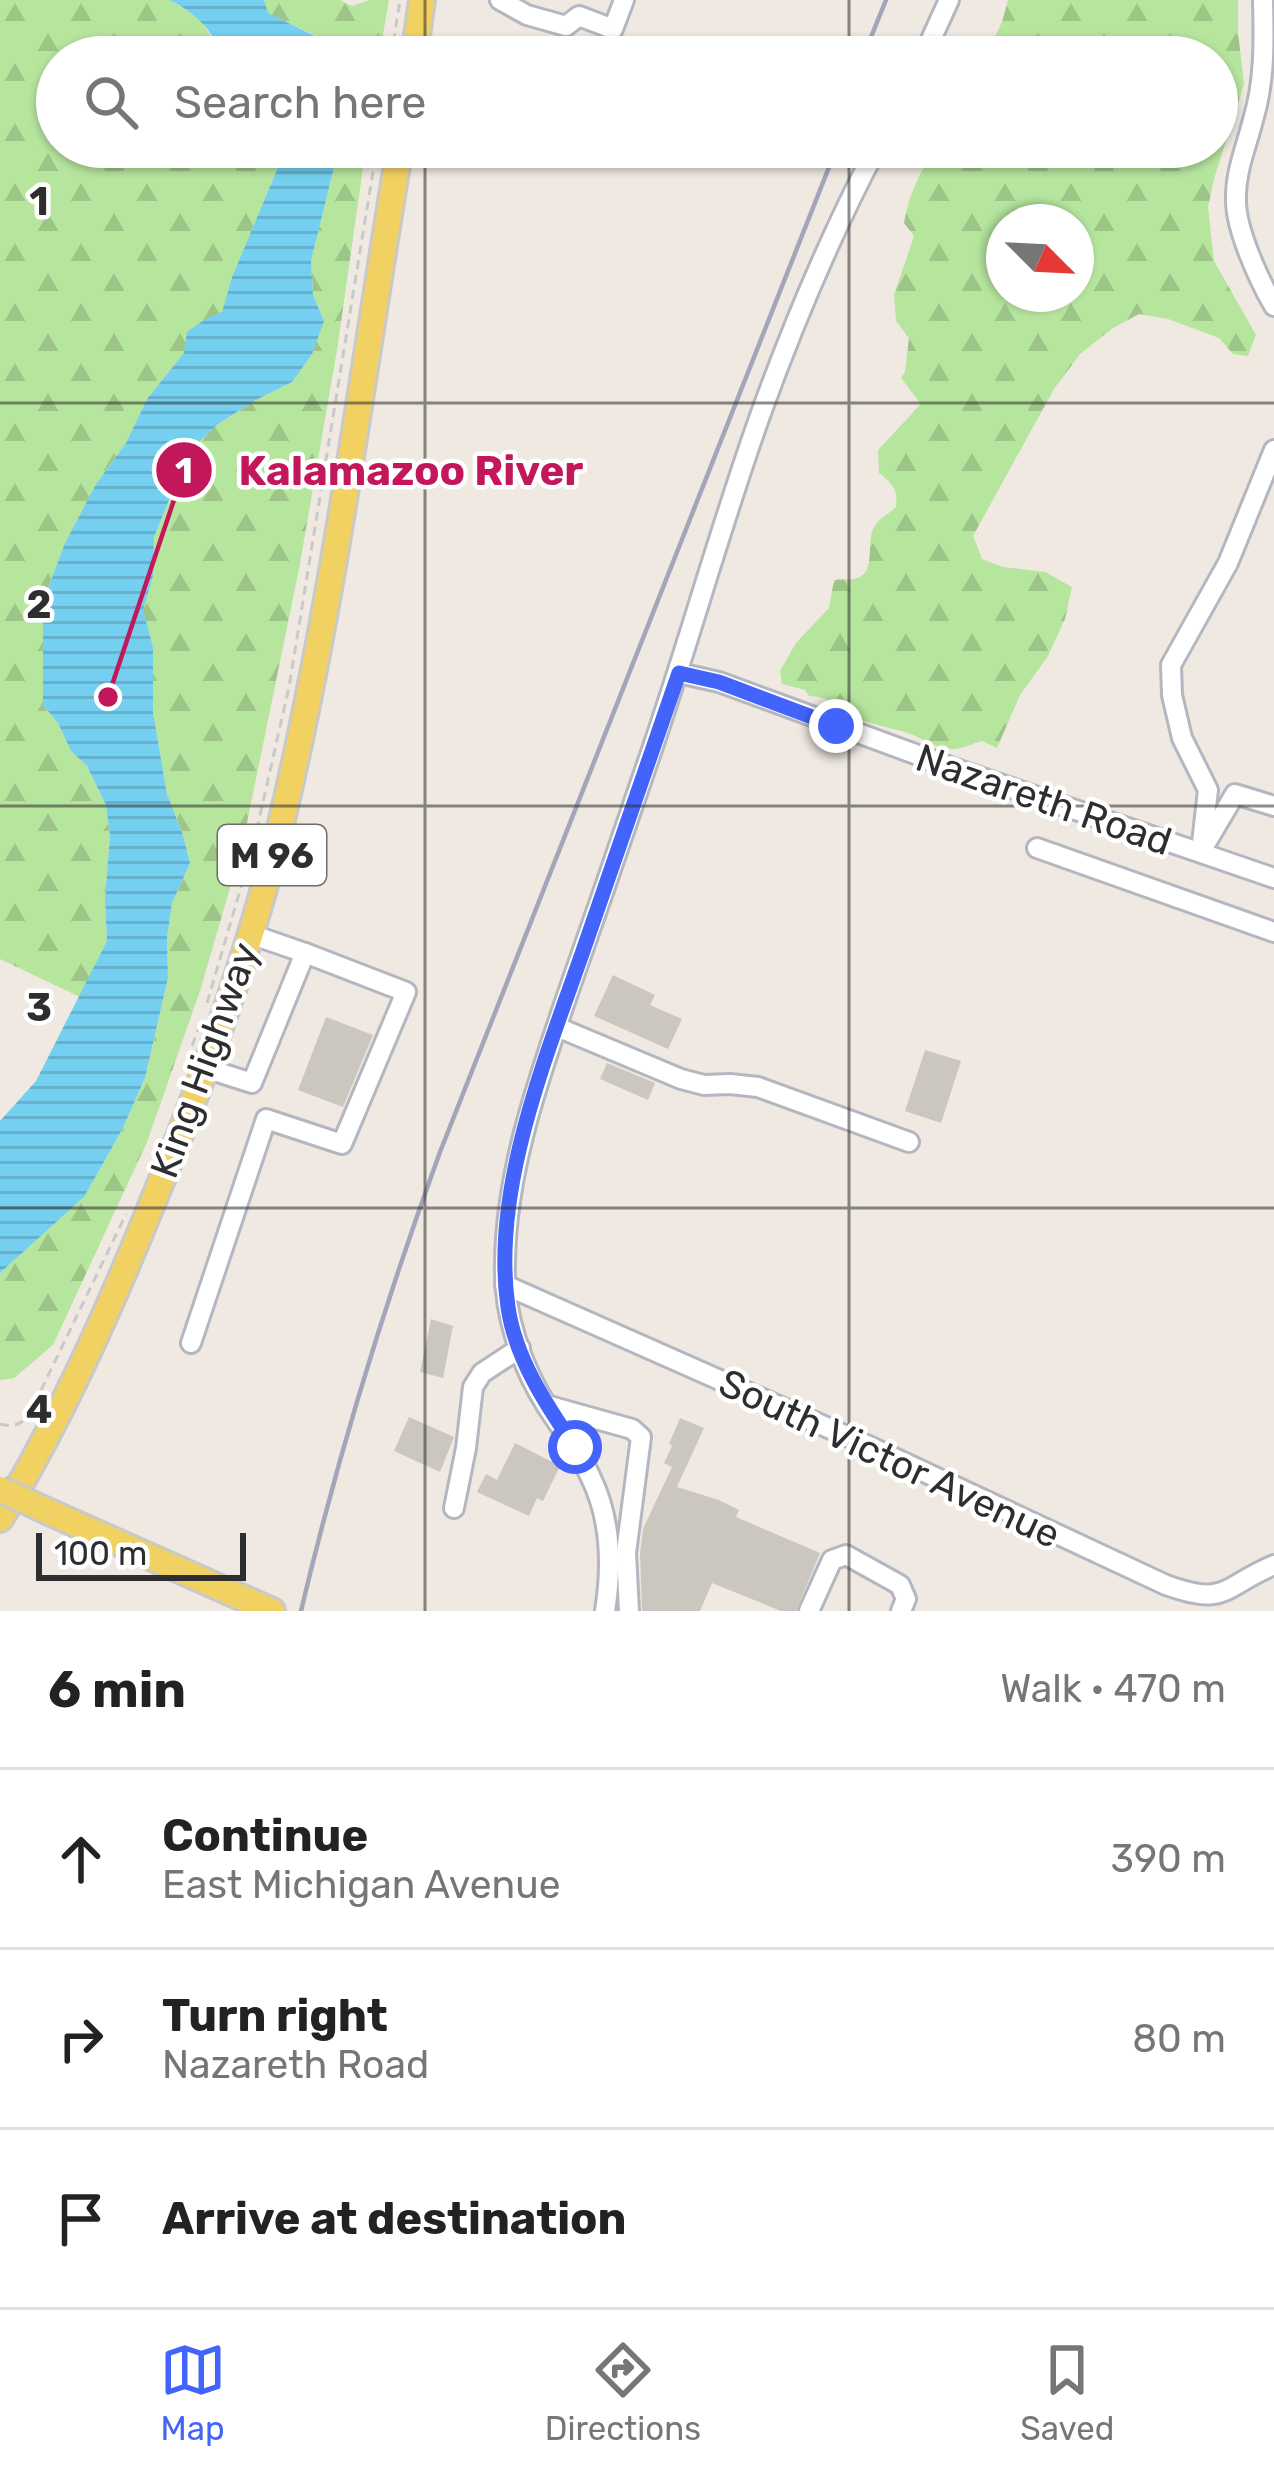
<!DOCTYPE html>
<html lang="en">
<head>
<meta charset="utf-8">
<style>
  body { margin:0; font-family:Rubik,sans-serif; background:#f2f2f2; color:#222 }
  .compass { position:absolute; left:986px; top:204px; width:108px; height:108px; border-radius:50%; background:#fff; box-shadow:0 3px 9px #0004; rotate:114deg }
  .scale { position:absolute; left:36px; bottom:30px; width:210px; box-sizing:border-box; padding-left:12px; border:6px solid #2e2e2e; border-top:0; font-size:33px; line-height:42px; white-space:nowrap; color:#2e2e2e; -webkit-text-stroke:9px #fff; paint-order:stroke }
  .stop { position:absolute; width:36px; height:36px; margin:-27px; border:9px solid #4264fb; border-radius:50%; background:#fff }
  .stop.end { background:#4264fb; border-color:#fff; box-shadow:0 3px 12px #0008 }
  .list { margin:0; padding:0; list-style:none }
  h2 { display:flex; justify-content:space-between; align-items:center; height:156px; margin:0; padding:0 48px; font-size:51px }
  h2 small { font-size:39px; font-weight:400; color:#767676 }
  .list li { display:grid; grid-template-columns:78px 1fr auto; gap:36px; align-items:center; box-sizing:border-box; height:180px; padding:0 48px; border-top:3px solid #e0e0e0 }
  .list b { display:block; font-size:45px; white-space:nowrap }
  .list p { margin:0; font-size:39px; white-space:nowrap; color:#767676 }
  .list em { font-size:39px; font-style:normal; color:#767676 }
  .icon { flex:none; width:66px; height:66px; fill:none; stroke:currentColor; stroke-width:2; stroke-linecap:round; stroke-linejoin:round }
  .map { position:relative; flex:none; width:1274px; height:1611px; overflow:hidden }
  .search { position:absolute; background:#fff; box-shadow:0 3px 9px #0004; left:36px; right:36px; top:36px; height:132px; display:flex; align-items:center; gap:30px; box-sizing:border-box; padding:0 42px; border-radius:66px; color:#767676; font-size:45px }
  .sheet { height:696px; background:#fff }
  nav { display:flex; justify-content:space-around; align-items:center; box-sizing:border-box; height:168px; border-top:3px solid #e0e0e0; background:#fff; font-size:33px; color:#767676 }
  nav a { display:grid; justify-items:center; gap:6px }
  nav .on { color:#4264fb }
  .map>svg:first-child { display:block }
</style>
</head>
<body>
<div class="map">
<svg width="1274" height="1611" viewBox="0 0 1274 1611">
  <defs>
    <pattern id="forest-firs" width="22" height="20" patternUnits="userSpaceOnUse" patternTransform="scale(3)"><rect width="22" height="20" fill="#b6e59e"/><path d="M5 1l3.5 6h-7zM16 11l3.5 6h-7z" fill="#9dc588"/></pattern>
    <pattern id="water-rules" width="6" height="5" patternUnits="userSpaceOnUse" patternTransform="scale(3)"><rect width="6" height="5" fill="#75cff0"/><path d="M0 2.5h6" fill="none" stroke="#66b2ce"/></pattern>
  </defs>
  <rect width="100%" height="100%" fill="#efe9e1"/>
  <!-- forest -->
  <g fill="url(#forest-firs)" fill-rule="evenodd">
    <path d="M0 0H170L199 18 220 50 222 57H57V147H274L279 165 232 277 222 313 204 320 184 353 147 399 126 443 96 484 65 543 47 591 43 705 58 723 71 751 87 766 106 805 110 836 105 898 107 941 80 997 0 959Z"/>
    <path d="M264 0H340L352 6 370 0H389L379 57H335L319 37 267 13Z"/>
    <path d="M1008 0H1238V32L1244 84 1214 179 1208 207 1214 261 1256 335 1248 356 1233 354 1219 338 1168 319 1139 314 1113 328 1080 354 1054 389 973 536 982 559 1003 567 1045 572 1072 587 1065 619 1048 656 1020 695 997 748 982 741C974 743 962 749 954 749 938 750 922 738 908 733 886 726 863 724 843 711 830 702 827 697 809 696L805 690 782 684 780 671 796 643 829 608 834 580C841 579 848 580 854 579 878 574 865 543 874 527 879 518 889 514 896 507 898 489 893 484 879 473L878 450 921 404 901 378 905 372 909 338 896 321 894 295 914 236 904 223C909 194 920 169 939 147H1217V57H985L1002 22ZM1076 222V294H1004V222Z"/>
    <path d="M339 147H366L337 350 299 569 242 847 200 991 147 1142 53 1345 14 1378 0 1380V1273L84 1197 122 1130 145 1078 168 978 167 938 172 903 190 863 183 835 167 794 153 712V647L142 610 153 576 154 537 189 451 218 424 254 401 292 382 324 321 313 295 311 261Z"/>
  </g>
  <!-- water -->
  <g fill="url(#water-rules)">
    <path d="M170 0H264L268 13 319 38 335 57H222C212 28 196 14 170 0Z"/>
    <path d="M274 147H339L311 261 313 295 324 321 312 354 292 382 254 401 218 424 189 451 154 537 153 576 143 610 153 647V712L167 794 183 835 190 863 172 903 167 938 168 978 145 1078 122 1130 84 1197 0 1273V1121L36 1081 107 941 105 898 110 836 106 805 87 766 71 751 58 723 43 705V621L47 591 65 543 96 484 126 443 147 399 184 353 187 332 204 320 222 312 232 277 279 165Z"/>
  </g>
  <!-- building -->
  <g fill="#cbc7bf">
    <path d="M613 975 655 995 650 1005 682 1019 668 1049 594 1016Z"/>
    <path d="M326 1017 373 1035 343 1107 298 1090Z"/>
    <path d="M925 1050 961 1061 941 1123 905 1111Z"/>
    <path d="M607 1063 655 1083 648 1100 600 1079Z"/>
    <path d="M431 1319 453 1326 443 1378 420 1372Z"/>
    <path d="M409 1417 454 1437 440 1472 394 1451Z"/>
    <path d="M680 1418 704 1428 677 1487 719 1500 739 1510 736 1517 820 1553 796 1611H781L712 1583 700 1611H642L640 1554 643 1529 672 1467 664 1463 672 1446 669 1444Z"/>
    <path d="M515 1443 560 1466 543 1501 537 1498 529 1516 477 1492 486 1474 497 1480Z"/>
  </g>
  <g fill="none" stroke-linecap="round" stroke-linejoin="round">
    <!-- minor casing -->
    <g stroke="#b4b7c1" stroke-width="24">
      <g id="minor">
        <path d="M500 0 527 15 566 26 579 16 613 29 624 0"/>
        <path d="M1263 0C1264 40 1265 81 1253 120 1246 148 1235 172 1236 201 1236 230 1259 280 1274 306"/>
        <path d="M923 57 949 0"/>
        <path d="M679 673 719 682 956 769 1274 878"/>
        <path d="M1206 843 1235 794 1274 806"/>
        <path d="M1037 848 1274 932"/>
        <path d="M1201 852 1208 790 1182 738 1172 695 1171 665 1228 563 1274 450"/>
        <path d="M557 1027 681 1079 704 1085 730 1084 758 1087 909 1142"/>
        <path d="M205 1068 252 1083 305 953 250 934"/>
        <path d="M505 1285 860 1442 1166 1585C1227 1607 1222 1587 1274 1565"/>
        <path d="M191 1343 266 1119 342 1144 406 992 305 953"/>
        <path d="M546 1405 632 1429 641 1437 626 1553 629 1611"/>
        <path d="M454 1508 466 1448 473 1387 482 1373 520 1348"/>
        <path d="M605 1611C612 1567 611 1519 591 1478 580 1453 563 1431 548 1408 521 1366 503 1313 505 1263 506 1169 539 1078 569 990 595 916 621 841 646 767 687 650 719 530 761 413 794 322 832 232 877 147"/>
        <path d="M809 1611 832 1560 846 1555 900 1585 906 1599 901 1611"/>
      </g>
    </g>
    <!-- major casing -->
    <g stroke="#c9c9c9" stroke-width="30">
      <g id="major">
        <path d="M414 57 422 0"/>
        <path d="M47 1511 272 1611"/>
        <path d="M0 1519C61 1418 110 1308 154 1199 206 1073 253 944 284 811 335 593 363 368 400 147"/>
      </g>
    </g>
    <!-- path -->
    <g stroke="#c9c9c9" stroke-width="3" stroke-dasharray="9 6" stroke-linecap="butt">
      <path d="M391 57 400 0"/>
      <path d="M207 1003 253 846 289 687 377 147"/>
      <path d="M187 1060 200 1024"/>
      <path d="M0 1424C15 1428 23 1424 31 1411L126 1214"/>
    </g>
    <!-- minor -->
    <use href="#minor" stroke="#fff" stroke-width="18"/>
    <!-- major -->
    <use href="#major" stroke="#f2d163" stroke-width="24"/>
    <!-- rail -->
    <g stroke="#a3a6b8" stroke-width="4.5">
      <path d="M863 57 886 0"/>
      <path d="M301 1611C338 1455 385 1302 440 1152L837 147"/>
    </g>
    <!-- major-bridge casing -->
    <g stroke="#c9c9c9" stroke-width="30" stroke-linecap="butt">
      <path id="major-bridge" d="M0 1489 47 1511"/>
    </g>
    <!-- major-bridge -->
    <use href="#major-bridge" stroke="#f2d163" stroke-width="24"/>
  </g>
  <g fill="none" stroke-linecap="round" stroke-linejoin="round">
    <!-- route -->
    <path stroke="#4264fb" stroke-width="15" d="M575 1447C547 1406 515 1358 508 1307 491 1191 545 1060 583 951 615 858 647 766 679 673L719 682 836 726"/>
  </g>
  <!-- grid -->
  <path fill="none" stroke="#2e2e2e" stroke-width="3" stroke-opacity="0.55" d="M425 0V57M849 0V57M425 147V1611M849 147V1611M0 403H1274M0 806H1274M0 1208H1274"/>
  <g text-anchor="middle" stroke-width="9" stroke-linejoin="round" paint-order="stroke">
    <!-- shield labels -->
    <rect fill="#fff" stroke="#6d6d6d" stroke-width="3" x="218" y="825" width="108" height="60" rx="9"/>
    <g font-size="36" font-weight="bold" fill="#2e2e2e">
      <text x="272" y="868">M 96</text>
    </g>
    <!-- street labels -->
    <g font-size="39" fill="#2e2e2e" stroke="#fff">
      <text transform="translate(1044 799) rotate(19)" y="14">Nazareth Road</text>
      <text transform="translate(204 1060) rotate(-70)" y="14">King Highway</text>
      <text transform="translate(890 1458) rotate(25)" y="14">South Victor Avenue</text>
    </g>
  </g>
  <g font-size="39" text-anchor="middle" font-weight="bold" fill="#2e2e2e" stroke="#fff" stroke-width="9" stroke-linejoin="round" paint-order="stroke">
    <text x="39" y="215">1</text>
    <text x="39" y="618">2</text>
    <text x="39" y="1021">3</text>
    <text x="39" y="1423">4</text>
  </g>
  <!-- callouts -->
  <path fill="none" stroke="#c2185b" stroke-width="4.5" d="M108 697L184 470"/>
  <g fill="#c2185b" stroke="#fff" stroke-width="4.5">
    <circle cx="108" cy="697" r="12"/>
    <circle cx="184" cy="470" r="30"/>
  </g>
  <g font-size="36" text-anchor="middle" font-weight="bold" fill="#fff">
    <text x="184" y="483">1</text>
  </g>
  <g font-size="42" text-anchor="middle" font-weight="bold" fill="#c2185b" stroke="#fff" stroke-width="9" stroke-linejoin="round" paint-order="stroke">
    <text x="411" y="485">Kalamazoo River</text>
  </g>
</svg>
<svg class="compass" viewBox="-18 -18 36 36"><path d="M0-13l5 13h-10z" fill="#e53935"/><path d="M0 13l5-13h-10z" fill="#767676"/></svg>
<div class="scale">100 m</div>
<div class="stop" style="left:575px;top:1447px"></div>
<div class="stop end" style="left:836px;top:726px"></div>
<div class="search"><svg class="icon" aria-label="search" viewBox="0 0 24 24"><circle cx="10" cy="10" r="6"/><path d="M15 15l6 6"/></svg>Search here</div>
</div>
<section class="sheet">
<h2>6 min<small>Walk · 470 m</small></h2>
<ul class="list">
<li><svg class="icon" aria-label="ahead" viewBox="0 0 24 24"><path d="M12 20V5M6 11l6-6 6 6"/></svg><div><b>Continue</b><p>East Michigan Avenue</p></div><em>390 m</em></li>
<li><svg class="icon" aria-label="right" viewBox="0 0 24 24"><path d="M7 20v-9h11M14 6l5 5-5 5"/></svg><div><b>Turn right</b><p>Nazareth Road</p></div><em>80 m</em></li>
<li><svg class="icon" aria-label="arrive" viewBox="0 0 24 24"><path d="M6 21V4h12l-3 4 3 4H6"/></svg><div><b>Arrive at destination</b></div></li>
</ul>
</section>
<nav>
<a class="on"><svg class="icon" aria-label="map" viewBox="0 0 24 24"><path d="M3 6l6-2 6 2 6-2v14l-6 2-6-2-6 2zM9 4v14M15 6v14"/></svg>Map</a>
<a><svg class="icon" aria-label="directions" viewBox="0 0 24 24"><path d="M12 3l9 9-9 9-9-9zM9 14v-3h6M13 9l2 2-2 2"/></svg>Directions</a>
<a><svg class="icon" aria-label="saved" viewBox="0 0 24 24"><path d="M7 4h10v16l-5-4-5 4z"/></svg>Saved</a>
</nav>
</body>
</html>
